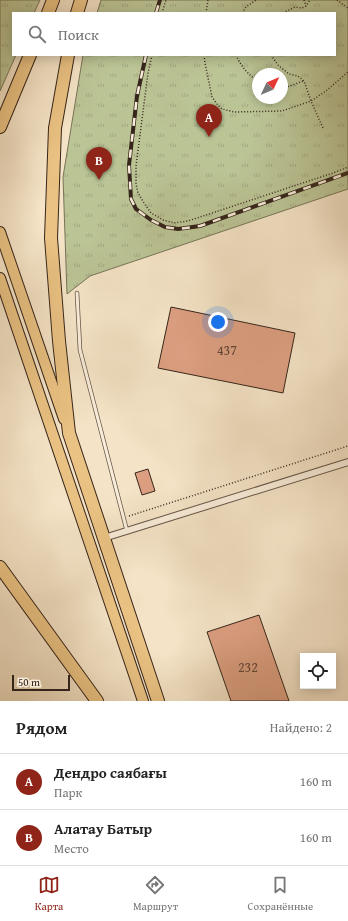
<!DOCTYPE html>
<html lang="ru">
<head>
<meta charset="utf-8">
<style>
  body { margin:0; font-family:"Gentium Book Plus",serif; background:#f2f2f2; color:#222 }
  .controls { position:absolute; right:12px; bottom:12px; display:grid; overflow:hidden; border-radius:0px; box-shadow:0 2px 10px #0003 }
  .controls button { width:36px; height:36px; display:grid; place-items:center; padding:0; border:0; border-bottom:1px solid #e0e0e0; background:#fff; color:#222; font:20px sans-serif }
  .compass { position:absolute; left:252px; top:68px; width:36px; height:36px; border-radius:50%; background:#fff; box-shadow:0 2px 10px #0003; rotate:46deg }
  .scale { position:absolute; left:12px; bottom:10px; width:58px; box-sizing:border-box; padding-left:4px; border:2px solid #36251b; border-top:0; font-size:11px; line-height:14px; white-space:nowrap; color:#36251b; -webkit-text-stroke:3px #f8edda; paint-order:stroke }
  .you { position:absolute; left:218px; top:322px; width:14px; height:14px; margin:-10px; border:3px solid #fff; border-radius:50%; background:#1a73e8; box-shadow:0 0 0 6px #1a73e833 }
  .badge { display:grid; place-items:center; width:26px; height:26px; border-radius:50%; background:#8f2418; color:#fff; font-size:13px; font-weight:700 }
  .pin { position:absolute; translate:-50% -33px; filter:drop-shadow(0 1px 2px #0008) }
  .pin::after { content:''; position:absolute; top:21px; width:14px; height:12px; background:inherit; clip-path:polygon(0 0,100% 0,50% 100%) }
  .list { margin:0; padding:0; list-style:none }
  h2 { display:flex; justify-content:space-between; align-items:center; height:52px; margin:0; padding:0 16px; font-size:17px }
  h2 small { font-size:13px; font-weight:400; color:#767676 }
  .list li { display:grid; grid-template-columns:26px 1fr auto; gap:12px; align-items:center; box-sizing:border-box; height:56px; padding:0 16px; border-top:1px solid #e0e0e0 }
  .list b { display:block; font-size:15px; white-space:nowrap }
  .list p { margin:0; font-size:13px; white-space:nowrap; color:#767676 }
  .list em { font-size:13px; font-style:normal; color:#767676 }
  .icon { flex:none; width:22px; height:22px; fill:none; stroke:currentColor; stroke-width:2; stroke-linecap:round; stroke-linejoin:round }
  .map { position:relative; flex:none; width:348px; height:701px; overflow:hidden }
  .search { position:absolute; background:#fff; box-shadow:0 2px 10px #0003; left:12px; right:12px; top:12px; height:44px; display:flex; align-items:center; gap:10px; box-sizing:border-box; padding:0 14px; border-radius:0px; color:#767676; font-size:15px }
  .sheet { height:164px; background:#fff }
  nav { display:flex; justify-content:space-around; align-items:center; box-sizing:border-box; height:56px; border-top:1px solid #e0e0e0; background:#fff; font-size:11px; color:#767676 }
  nav a { display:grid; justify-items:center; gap:2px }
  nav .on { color:#8f2418 }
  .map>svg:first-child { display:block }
</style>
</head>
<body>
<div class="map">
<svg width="348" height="701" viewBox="0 0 348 701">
  <defs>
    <pattern id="park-tufts" width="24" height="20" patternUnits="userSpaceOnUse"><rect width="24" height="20" fill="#bbc495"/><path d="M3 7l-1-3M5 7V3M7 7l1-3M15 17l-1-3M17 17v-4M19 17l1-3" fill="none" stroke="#a1a880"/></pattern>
  </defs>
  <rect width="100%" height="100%" fill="#f4e3c6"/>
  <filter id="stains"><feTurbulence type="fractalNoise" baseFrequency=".005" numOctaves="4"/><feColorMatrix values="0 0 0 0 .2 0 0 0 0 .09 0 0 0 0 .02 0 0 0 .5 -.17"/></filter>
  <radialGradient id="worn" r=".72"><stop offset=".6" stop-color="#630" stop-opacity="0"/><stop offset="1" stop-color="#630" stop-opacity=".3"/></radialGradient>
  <!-- park -->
  <g fill="url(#park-tufts)" stroke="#787458" fill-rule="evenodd">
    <path d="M0 0H40L34 13H13V55H16L0 91Z"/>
    <path d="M101 0H348V189L90 276 67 294 63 177 83 55H335V13H97ZM258 74H282V98H258Z"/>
  </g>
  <!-- building -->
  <g fill="#dc9f81" stroke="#36251b">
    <path d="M171 307 295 333 283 393 158 368Z"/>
    <path d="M148 469 155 491 142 495 135 473Z"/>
    <path d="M259 615 289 701H231L207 632Z"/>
  </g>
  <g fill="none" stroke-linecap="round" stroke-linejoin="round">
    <!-- lane casing -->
    <g stroke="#665446" stroke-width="4.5">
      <path id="lane" d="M77 293 80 350 127 531"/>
    </g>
    <!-- street casing -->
    <g stroke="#665446" stroke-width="8">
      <path id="street" d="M104 538 348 462"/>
    </g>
    <!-- primary casing -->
    <g stroke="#36251b" stroke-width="12">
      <g id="primary">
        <path d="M0 232 64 419"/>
        <path d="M0 278 143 701"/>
      </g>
    </g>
    <!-- highway casing -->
    <g stroke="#36251b" stroke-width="14">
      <g id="highway">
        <path d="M48 13 53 0"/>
        <path d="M77 13 81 0"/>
        <path d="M68 55 55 128 51 238 59 341 69 433 158 701"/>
        <path d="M0 127 30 55"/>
        <path d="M0 567 97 701"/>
      </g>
    </g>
    <!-- path -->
    <g stroke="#36251b" stroke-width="1.5" stroke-dasharray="1 2" stroke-linecap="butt">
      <path d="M304 0 306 6"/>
      <path d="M337 0 348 8"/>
      <path d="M162 13 166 0"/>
      <path d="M206 13 208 0"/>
      <path d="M242 13 246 7 256 0"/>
      <path d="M283 13 295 7 302 8 306 6 310 0"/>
      <path d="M152 55 148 73 136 166V184L138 193 144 203 151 213 163 220 174 223 188 221 333 173 348 167"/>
      <path d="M204 55 205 63 212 97 217 104 222 109 234 112 282 111 311 101 326 91 348 72"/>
      <path d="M236 55C241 66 248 75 258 81"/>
      <path d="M271 55 278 65 289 74 298 76 304 81 311 101 323 128"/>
      <path d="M282 88 293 85 303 81"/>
      <path d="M129 516 348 446"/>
    </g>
    <!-- lane -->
    <use href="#lane" stroke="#f8edda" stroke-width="3"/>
    <!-- street -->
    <use href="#street" stroke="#f8edda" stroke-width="6"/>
    <!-- primary -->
    <use href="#primary" stroke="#eac283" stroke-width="10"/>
    <!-- highway -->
    <use href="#highway" stroke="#eac283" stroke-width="12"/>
    <!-- rail casing -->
    <g stroke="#36251b" stroke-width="4">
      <g id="rail">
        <path d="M156 13 160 0"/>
        <path d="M146 55 137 96 129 165 131 199 136 209 151 220 165 227 178 229 200 226 348 173"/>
      </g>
    </g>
    <!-- rail -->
    <use href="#rail" stroke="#f8edda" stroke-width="2.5" stroke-dasharray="8" stroke-linecap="butt"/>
  </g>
  <g text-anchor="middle" stroke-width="3" stroke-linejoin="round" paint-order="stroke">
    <!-- number labels -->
    <g font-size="14" fill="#604434">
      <text x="227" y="355">437</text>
      <text x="248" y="672">232</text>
    </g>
  </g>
  <rect width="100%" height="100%" filter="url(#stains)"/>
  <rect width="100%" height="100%" fill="url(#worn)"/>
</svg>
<div class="controls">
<button><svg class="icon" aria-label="locate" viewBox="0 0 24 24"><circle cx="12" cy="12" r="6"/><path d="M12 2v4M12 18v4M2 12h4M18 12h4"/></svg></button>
</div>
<svg class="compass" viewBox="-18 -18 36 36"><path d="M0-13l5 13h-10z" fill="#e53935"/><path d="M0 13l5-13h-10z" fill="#767676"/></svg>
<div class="scale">50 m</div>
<div class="you"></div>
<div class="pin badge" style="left:209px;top:137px">A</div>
<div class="pin badge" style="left:99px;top:180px">B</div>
<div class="search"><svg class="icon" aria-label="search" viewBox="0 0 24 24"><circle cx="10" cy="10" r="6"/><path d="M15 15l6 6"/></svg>Поиск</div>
</div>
<section class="sheet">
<h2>Рядом<small>Найдено: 2</small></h2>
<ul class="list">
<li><span class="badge">A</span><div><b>Дендро саябағы</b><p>Парк</p></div><em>160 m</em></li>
<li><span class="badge">B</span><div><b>Алатау Батыр</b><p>Место</p></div><em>160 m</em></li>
</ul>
</section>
<nav>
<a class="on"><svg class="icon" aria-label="map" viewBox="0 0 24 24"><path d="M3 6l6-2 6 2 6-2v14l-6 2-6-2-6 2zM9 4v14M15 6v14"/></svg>Карта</a>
<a><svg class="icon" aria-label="directions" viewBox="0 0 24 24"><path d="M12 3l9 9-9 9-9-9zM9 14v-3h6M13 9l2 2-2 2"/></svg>Маршрут</a>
<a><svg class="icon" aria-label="saved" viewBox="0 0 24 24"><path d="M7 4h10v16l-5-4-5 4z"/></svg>Сохранённые</a>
</nav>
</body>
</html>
